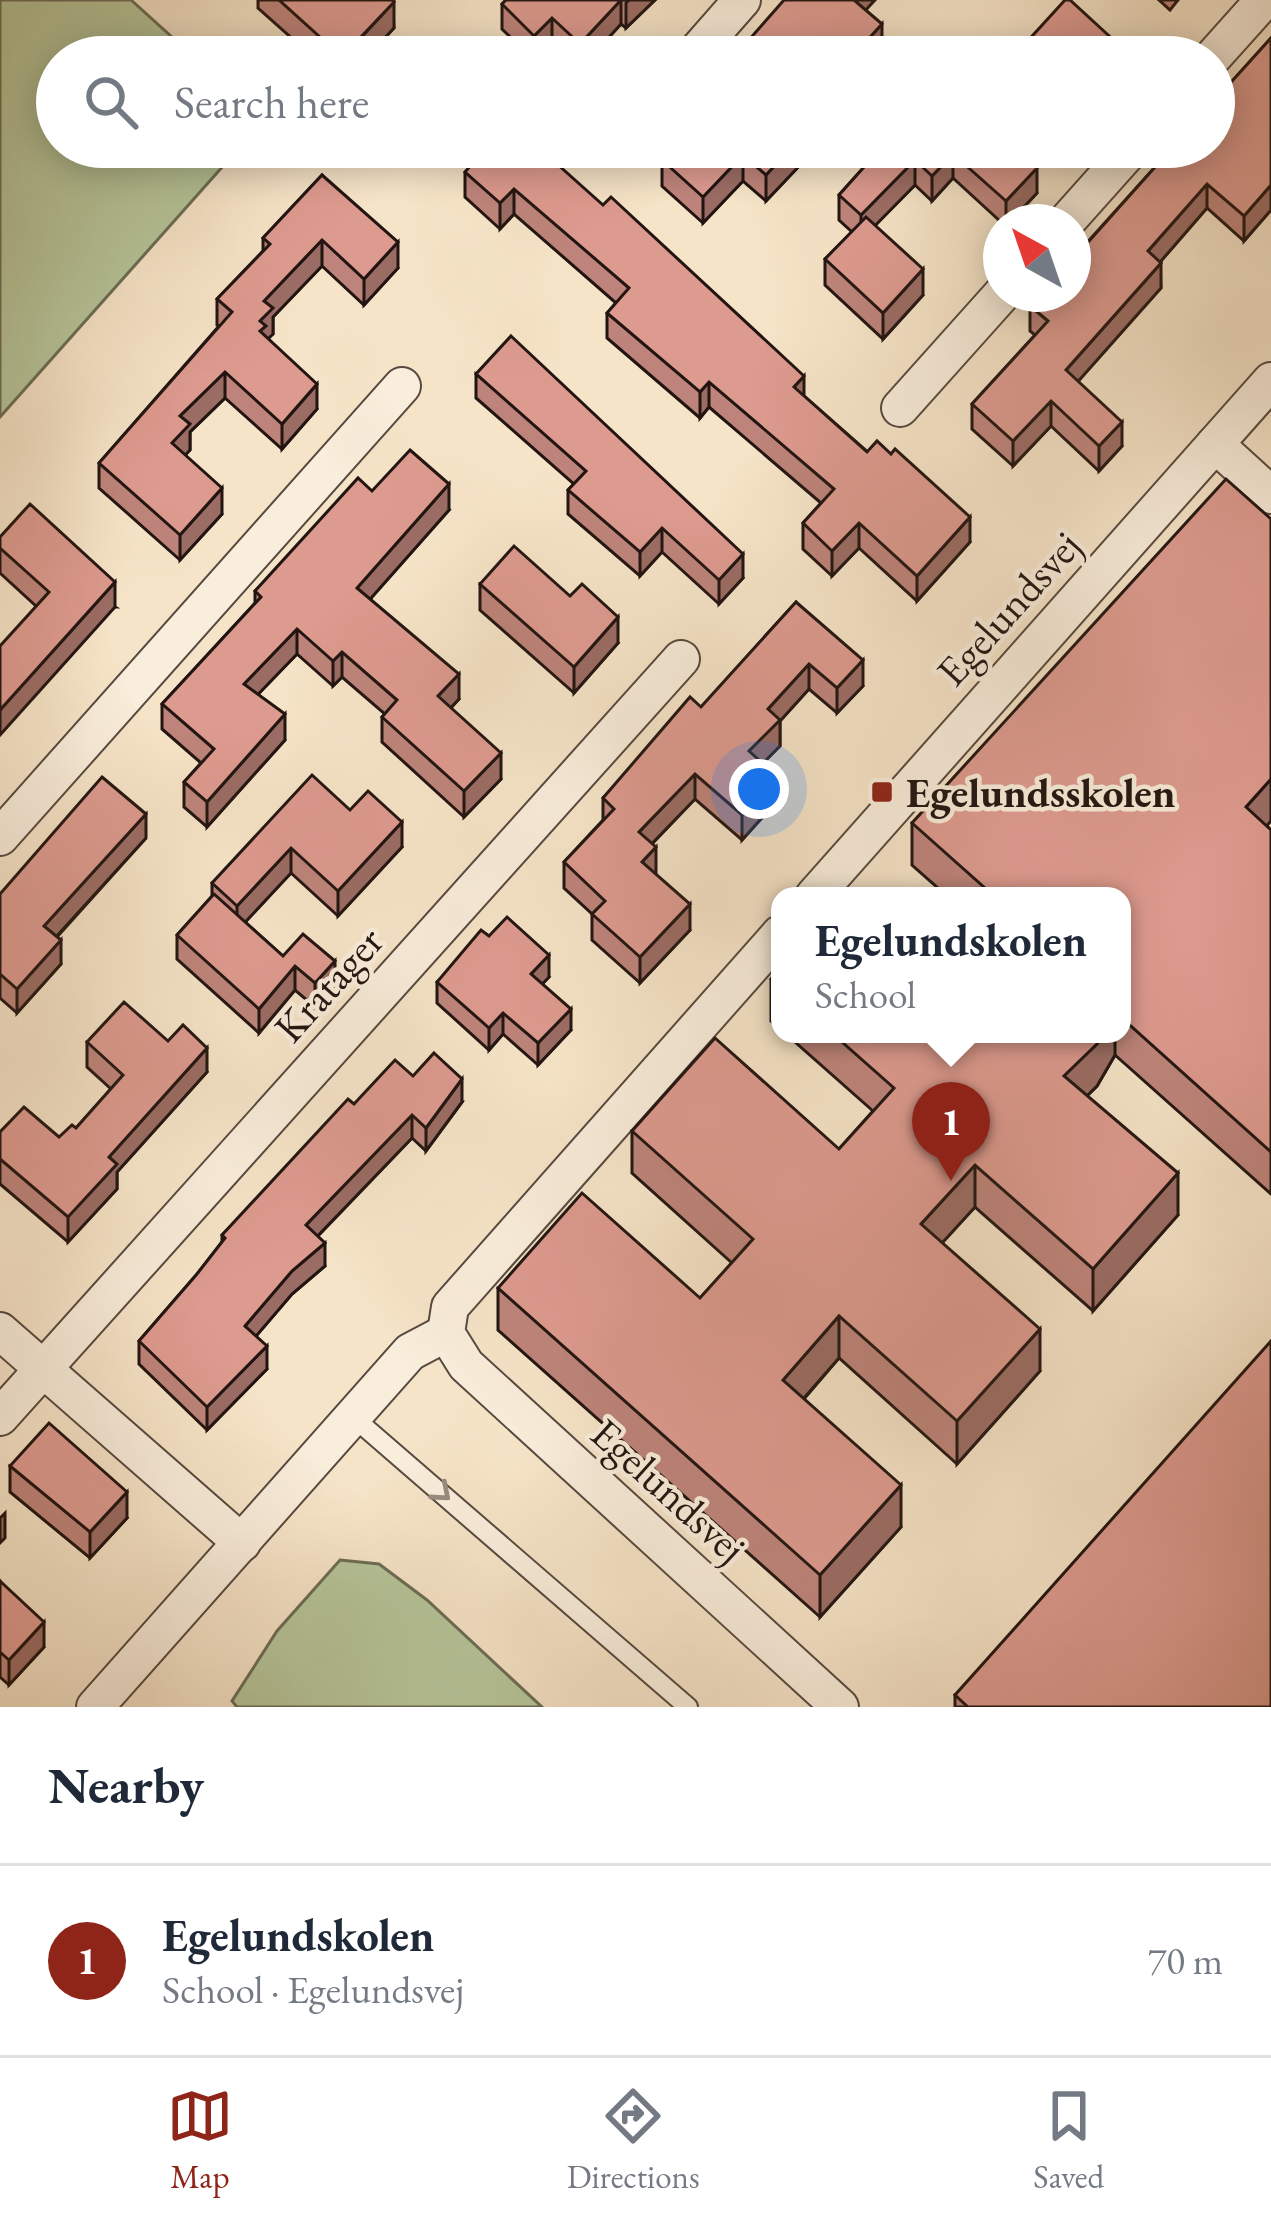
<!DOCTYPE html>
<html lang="en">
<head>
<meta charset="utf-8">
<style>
  body { margin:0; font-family:"EB Garamond",serif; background:#f6f6f7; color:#1f2937 }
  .compass { position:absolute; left:983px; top:204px; width:108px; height:108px; border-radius:50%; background:#fff; box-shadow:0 6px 30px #0003; rotate:320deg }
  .you { position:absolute; left:759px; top:789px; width:42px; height:42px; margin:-30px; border:9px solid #fff; border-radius:50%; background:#1a73e8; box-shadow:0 0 0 18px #1a73e833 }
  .badge { display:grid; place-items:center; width:78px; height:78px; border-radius:50%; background:#8f2418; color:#fff; font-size:39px; font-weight:700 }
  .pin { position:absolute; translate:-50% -99px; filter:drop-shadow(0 3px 6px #0008) }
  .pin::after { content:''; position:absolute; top:63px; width:42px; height:36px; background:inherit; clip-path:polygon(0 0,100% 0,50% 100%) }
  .popup { position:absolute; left:771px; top:887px; width:360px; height:156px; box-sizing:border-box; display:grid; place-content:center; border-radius:24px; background:#fff; filter:drop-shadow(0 3px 9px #0005); font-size:39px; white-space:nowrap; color:#747a83 }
  .popup b { font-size:45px; color:#1f2937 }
  .popup::after { content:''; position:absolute; left:50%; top:100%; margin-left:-24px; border:24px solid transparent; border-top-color:#fff }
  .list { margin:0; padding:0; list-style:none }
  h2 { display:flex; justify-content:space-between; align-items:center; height:156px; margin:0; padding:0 48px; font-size:51px }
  h2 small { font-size:39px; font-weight:400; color:#747a83 }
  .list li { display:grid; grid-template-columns:78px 1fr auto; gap:36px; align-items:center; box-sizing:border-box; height:192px; padding:0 48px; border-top:3px solid #e0e1e3 }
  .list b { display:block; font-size:45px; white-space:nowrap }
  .list p { margin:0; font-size:39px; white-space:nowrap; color:#747a83 }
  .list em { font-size:39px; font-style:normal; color:#747a83 }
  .icon { flex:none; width:66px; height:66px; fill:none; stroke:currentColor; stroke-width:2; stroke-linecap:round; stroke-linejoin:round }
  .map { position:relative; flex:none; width:1271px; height:1707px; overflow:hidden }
  .search { position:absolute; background:#fff; box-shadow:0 6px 30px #0003; left:36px; right:36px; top:36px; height:132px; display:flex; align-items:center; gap:30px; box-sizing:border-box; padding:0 42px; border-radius:66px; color:#747a83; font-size:45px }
  .sheet { height:348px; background:#fff }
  nav { display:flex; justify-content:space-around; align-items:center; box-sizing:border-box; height:168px; border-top:3px solid #e0e1e3; background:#fff; font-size:33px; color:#747a83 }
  nav a { display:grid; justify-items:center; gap:6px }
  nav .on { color:#8f2418 }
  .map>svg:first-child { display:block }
</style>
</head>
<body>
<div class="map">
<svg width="1271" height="1707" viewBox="0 0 1271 1707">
  <rect width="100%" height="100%" fill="#f6e4c8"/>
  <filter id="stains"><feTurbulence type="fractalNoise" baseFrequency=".00167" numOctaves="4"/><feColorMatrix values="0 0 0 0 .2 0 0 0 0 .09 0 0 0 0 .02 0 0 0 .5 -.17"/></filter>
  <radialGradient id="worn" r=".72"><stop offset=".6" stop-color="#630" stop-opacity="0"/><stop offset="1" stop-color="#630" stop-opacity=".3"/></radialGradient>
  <!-- green -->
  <g fill="#b6c59a" stroke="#6c6d56" stroke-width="3">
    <path d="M0 0H131L194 57H57V147H240L0 417Z"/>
    <path d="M340 1560 379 1564 427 1600 542 1707H237L232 1701 277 1631Z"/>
  </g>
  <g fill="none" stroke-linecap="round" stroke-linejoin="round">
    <!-- lane casing -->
    <g stroke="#57493f" stroke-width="22">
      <path id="lane" d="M353 1417 688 1707"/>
    </g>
    <!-- street casing -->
    <g stroke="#57493f" stroke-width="40">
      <g id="street">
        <path d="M692 57 742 0"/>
        <path d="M1213 57 1264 0"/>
        <path d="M1066 222 1133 147"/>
        <path d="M900 408 1002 294"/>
        <path d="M1215 444 1271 495"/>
        <path d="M0 837 402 386"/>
        <path d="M814 896 1271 381"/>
        <path d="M780 934 450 1307 446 1333 466 1365 840 1707"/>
        <path d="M0 1331 242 1543"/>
        <path d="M0 1417 681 659"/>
        <path d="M95 1707 410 1352 446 1333"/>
      </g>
    </g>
    <!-- lane -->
    <use href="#lane" stroke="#f9eddb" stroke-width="18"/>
    <!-- street -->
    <use href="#street" stroke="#f9eddb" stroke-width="36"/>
  </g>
  <!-- wall -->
  <g fill="#be847b" stroke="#221511" stroke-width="3">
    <path d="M258 0H392L394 28 367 57H313L258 8Z"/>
    <path d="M506 0H655L626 28 621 24 591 57H568L552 42 538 57H531L502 29V4Z"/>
    <path d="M1159 0H1178L1170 10Z"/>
    <path d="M865 10 882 51 876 57H734Z"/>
    <path d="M1271 38V210L1244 241 1207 208 1160 262 1161 288 1078 381 1122 446 1099 471 1051 426 1013 466 972 429V404L1035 335 1030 331V306Z"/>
    <path d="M445 147H538L804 396 970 542 917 601 859 548 832 576 803 549V523L821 503 709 407 700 418 607 338V313L616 303 514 214 500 229 465 197V172L469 168Z"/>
    <path d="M804 147V161L766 201 743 181 703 223 662 186V160Z"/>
    <path d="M882 147H1014L1037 193 1010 222H1001L953 178 932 201 915 185 875 225 923 295 883 339 825 285V259L852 232 839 220V195Z"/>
    <path d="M322 175 398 268 364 305 322 266 273 317V334L268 338 317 409 282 449 225 398 190 432V450L185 455 222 514 180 560 99 488V463L219 326 217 325V299L263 251V238Z"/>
    <path d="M476 374 743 578 719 604 662 552 640 576 568 514V490L574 484 476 398Z"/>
    <path d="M372 491 449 510 370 599 459 699 451 708 501 779 464 817 382 742V717L385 714 342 677 333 686 297 654 258 694 285 740 207 827 184 807V782L201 763 162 729V704L255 603V591Z"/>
    <path d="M0 537 115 607 36 606 0 573Z"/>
    <path d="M480 584 618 643 574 693 480 610Z"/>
    <path d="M796 602 863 686 837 713 809 689 780 721V746L763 763 777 801 742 840 695 799 652 844 655 874 690 930 640 983 592 940V914L564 888V862L603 820V798L701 707Z"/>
    <path d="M350 810 402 847 338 916 291 873 245 922 283 956 335 985 315 1007 295 990 259 1033 177 959V935L212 896V883Z"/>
    <path d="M912 823 1267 826 1271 830V1194L1115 1055 1097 1086 1087 1096 1178 1215 1093 1311 975 1207 942 1243 1040 1371 957 1464 839 1358 804 1399 901 1527 820 1617 498 1330V1288L700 1298 732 1263 632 1173V1131L839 1149 873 1111 786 1034H1122V896H947L912 865Z"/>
    <path d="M146 838 57 937 61 964 17 1013 0 998V894Z"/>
    <path d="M489 936 549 977 542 984 571 1030 538 1065 503 1034 489 1050 437 1003V982Z"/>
    <path d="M780 968V1029L771 1021V979Z"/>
    <path d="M168 1041 207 1072 117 1172V1189L68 1242 0 1184V1132L59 1137 76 1128 111 1089 87 1067V1042Z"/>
    <path d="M462 1102 426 1151 412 1138 318 1236 325 1266 292 1294 256 1336 267 1369 207 1430 139 1364V1341L197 1274 222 1242V1235L354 1104Z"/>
    <path d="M10 1466 127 1518 90 1558 10 1492Z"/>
    <path d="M0 1581 44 1647 9 1685 0 1677Z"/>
    <path d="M955 1695 1271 1707H955Z"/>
  </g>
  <!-- shaded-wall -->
  <g fill="#9b6c64" stroke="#221511" stroke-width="3">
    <path d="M621 0V24L591 57H580V44Z"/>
    <path d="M629 0H655L626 28V3Z"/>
    <path d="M852 0H875L852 25Z"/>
    <path d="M394 2V28L367 57H343Z"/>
    <path d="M552 18V42L538 57H534V36Z"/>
    <path d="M882 24V51L876 57H852Z"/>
    <path d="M819 39V57H804Z"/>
    <path d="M792 147H804V161L766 201V175Z"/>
    <path d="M953 154V178L932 201V176Z"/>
    <path d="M743 155V181L703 223V197Z"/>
    <path d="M915 160V185L861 240V215Z"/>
    <path d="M1037 168V193L1010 222H1006V201Z"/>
    <path d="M1207 184V208L1148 276V251Z"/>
    <path d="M1271 185V210L1244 241V216Z"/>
    <path d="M514 189V214L500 229V203Z"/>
    <path d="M322 240V266L273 317V334L266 341 260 357V321L264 301Z"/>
    <path d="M398 242V268L364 305V279Z"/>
    <path d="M1161 263V288L1066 395V370Z"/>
    <path d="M923 269V295L883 339V313Z"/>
    <path d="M225 372V398L190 432V450L172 469V443L180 416Z"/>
    <path d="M804 376V401L794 387Z"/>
    <path d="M709 382V407L700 418V392Z"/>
    <path d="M317 384V409L282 449V424Z"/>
    <path d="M1051 401V426L1013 466V441Z"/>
    <path d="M1122 422V446L1099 471V446Z"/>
    <path d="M449 484V510L357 614V588Z"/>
    <path d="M222 488V514L180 560V535Z"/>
    <path d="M970 517V542L917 601V576Z"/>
    <path d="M859 523V548L832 576V551Z"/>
    <path d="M662 528V552L640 576V552Z"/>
    <path d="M743 554V578L719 604V580Z"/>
    <path d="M115 582V607L0 735V710Z"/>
    <path d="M618 617V643L574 693V667Z"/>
    <path d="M297 629V654L244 709V684Z"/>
    <path d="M342 652V677L333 686V661Z"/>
    <path d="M863 660V686L837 713V688Z"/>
    <path d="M809 664V689L780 721V746L749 777V751L768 709Z"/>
    <path d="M459 674V699L438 721V696Z"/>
    <path d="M285 714V740L207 827V802Z"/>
    <path d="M501 753V779L464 817V791Z"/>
    <path d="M695 774V799L639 857V832Z"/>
    <path d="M777 776V801L742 840V815Z"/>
    <path d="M1271 779V821L1246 849V807Z"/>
    <path d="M146 814V838L44 950V926Z"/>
    <path d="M402 822V847L338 916V891Z"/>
    <path d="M656 847V873L642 887V862Z"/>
    <path d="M291 848V873L237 931V906Z"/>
    <path d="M690 904V930L640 983V957Z"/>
    <path d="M61 940V964L17 1013V989Z"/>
    <path d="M549 955V977L531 996V974Z"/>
    <path d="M335 961V985L315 1007V983Z"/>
    <path d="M295 966V990L259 1033V1009Z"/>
    <path d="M571 1009V1030L538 1065V1043Z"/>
    <path d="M503 1013V1034L489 1050V1028Z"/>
    <path d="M1103 1034H1115V1055L1097 1086 1064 1118V1076Z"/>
    <path d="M207 1048V1072L117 1172V1189L68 1242V1217L109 1157Z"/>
    <path d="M462 1079V1102L426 1151V1128Z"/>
    <path d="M412 1115V1138L306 1248V1225Z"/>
    <path d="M975 1165V1207L921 1266V1224Z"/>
    <path d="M1178 1173V1215L1093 1311V1269Z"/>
    <path d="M325 1243V1266L292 1294 245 1349V1326L292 1271Z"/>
    <path d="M839 1316V1358L783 1422V1380Z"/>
    <path d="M1040 1329V1371L957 1464V1421Z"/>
    <path d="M267 1346V1369L207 1430V1407Z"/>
    <path d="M901 1485V1527L820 1617V1575Z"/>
    <path d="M127 1492V1518L90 1558V1532Z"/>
    <path d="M5 1513V1538L0 1543V1518Z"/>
    <path d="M44 1622V1647L9 1685V1660Z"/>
  </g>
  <!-- building -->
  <g fill="#dd9a8f" stroke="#221511" stroke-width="3">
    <path d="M279 0H392L394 2 342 57Z"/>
    <path d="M506 0H621L580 44 552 18 534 36 502 4Z"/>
    <path d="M784 0H854L882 24 852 57H840L819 39 804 57H734Z"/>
    <path d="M1065 0H1070L1132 57H1013Z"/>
    <path d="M1271 38V185L1244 216 1207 184 1148 251 1161 263 1066 370 1122 422 1099 446 1051 401 1013 441 972 404 1048 321 1030 306 1041 294H1073V259L1173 147H1214V101Z"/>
    <path d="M473 147H538L603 205 611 197 804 376 794 387 867 452 877 441 891 454 895 449 970 517 917 576 859 523 832 551 803 523 834 489 709 382 700 392 607 313 629 288 514 189 500 203 465 172 481 154Z"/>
    <path d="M674 147H792L766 175 743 155 703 197 662 160Z"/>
    <path d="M882 147H1014L1037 168 1006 201 953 154 932 176 915 160 861 215 839 195Z"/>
    <path d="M322 175 398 242 364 279 322 240 264 301 273 308 260 321 266 326 260 331 317 384 282 424 225 372 180 416 190 424 172 443 222 488 180 535 99 463 232 312 217 299 270 244 263 238Z"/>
    <path d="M866 217 923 269 883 313 825 259Z"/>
    <path d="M511 336 743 554 719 580 662 528 640 552 568 490 586 471 476 374Z"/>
    <path d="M410 450 449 484 357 588 459 674 438 696 501 753 464 791 382 717 397 700 342 652 333 661 297 629 244 684 285 714 207 802 184 782 214 749 162 704 261 597 255 591 358 478 372 491Z"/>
    <path d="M1226 479 1271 519V779L1246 807 1271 830V1152L1122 1018V896H994L912 823Z"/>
    <path d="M30 504 115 582 0 710V646L49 592 0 548V537Z"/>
    <path d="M514 546 570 596 582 584 618 617 574 667 480 584Z"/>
    <path d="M796 602 863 660 837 688 809 664 768 709 780 720 749 751 777 776 742 815 695 774 639 832 656 847 642 862 690 904 640 957 592 914 605 901 564 862 614 809 603 798 690 697 701 707Z"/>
    <path d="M312 775 350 810 368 791 402 822 338 891 291 848 237 906 212 883Z"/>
    <path d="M102 777 146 814 44 926 61 940 17 989 0 974V894Z"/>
    <path d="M851 889 858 896H844Z"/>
    <path d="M214 894 283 956 303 934 335 961 315 983 295 966 259 1009 177 935Z"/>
    <path d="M507 917 549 955 531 974 571 1009 538 1043 503 1013 489 1028 437 982 481 930 489 936Z"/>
    <path d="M780 968V987L771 979Z"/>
    <path d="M124 1002 168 1041 183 1025 207 1048 109 1157 117 1164 68 1217 0 1159V1132L24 1107 59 1137 72 1125 76 1128 123 1075 87 1042Z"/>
    <path d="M833 1034H1103L1097 1044 1064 1076 1178 1173 1093 1269 975 1165 921 1224 1040 1329 957 1421 839 1316 783 1380 901 1485 820 1575 498 1288 582 1193 700 1298 753 1239 632 1131 715 1038 839 1149 894 1088Z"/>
    <path d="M434 1053 462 1079 426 1128 412 1115 306 1225 325 1243 292 1271 245 1326 267 1346 207 1407 139 1341 197 1274 225 1238 222 1235 348 1099 354 1104 395 1060 413 1076Z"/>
    <path d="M1271 1341V1707H968L955 1695Z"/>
    <path d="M49 1423 127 1492 90 1532 10 1466Z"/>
    <path d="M0 1581 44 1622 9 1660 0 1652Z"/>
  </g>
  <!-- one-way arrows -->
  <defs><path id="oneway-chevron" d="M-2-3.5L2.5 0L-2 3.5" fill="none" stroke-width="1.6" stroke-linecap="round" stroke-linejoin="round" transform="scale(3)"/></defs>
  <use stroke="#988c80" href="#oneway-chevron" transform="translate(442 1493) rotate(41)"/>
  <!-- markers -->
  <rect fill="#8f2418" stroke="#f9eddb" stroke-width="4.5" x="870" y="780" width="24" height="24" rx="6"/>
  <g text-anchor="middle" stroke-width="9" stroke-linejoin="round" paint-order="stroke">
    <!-- street labels -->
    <g font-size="42" fill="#221511" stroke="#f9eddb">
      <text transform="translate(1008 608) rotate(-48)" y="15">Egelundsvej</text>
      <text transform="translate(328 984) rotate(-48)" y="15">Kratager</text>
      <text transform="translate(669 1490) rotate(42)" y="15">Egelundsvej</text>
    </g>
    <!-- poi labels -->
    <g font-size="42" font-weight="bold" fill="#221511" stroke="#f9eddb" text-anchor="start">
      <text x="906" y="807">Egelundsskolen</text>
    </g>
  </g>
  <rect width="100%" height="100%" filter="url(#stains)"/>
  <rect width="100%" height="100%" fill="url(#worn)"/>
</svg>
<svg class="compass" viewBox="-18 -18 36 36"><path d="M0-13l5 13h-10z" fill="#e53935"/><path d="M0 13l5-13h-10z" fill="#747a83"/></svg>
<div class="you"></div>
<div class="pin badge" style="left:951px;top:1181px">1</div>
<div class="popup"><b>Egelundskolen</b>School</div>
<div class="search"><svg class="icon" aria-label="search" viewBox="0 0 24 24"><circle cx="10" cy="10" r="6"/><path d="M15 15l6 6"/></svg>Search here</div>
</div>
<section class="sheet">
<h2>Nearby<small></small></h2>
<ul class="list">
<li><span class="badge">1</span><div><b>Egelundskolen</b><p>School · Egelundsvej</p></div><em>70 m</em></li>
</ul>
</section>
<nav>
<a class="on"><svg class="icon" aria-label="map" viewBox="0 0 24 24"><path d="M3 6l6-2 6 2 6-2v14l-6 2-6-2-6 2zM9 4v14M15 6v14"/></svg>Map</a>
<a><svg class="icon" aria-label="directions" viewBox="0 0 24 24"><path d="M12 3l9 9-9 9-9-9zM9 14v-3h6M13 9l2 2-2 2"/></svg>Directions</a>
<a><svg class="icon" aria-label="saved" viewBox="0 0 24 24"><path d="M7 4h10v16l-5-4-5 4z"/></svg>Saved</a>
</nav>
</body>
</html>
